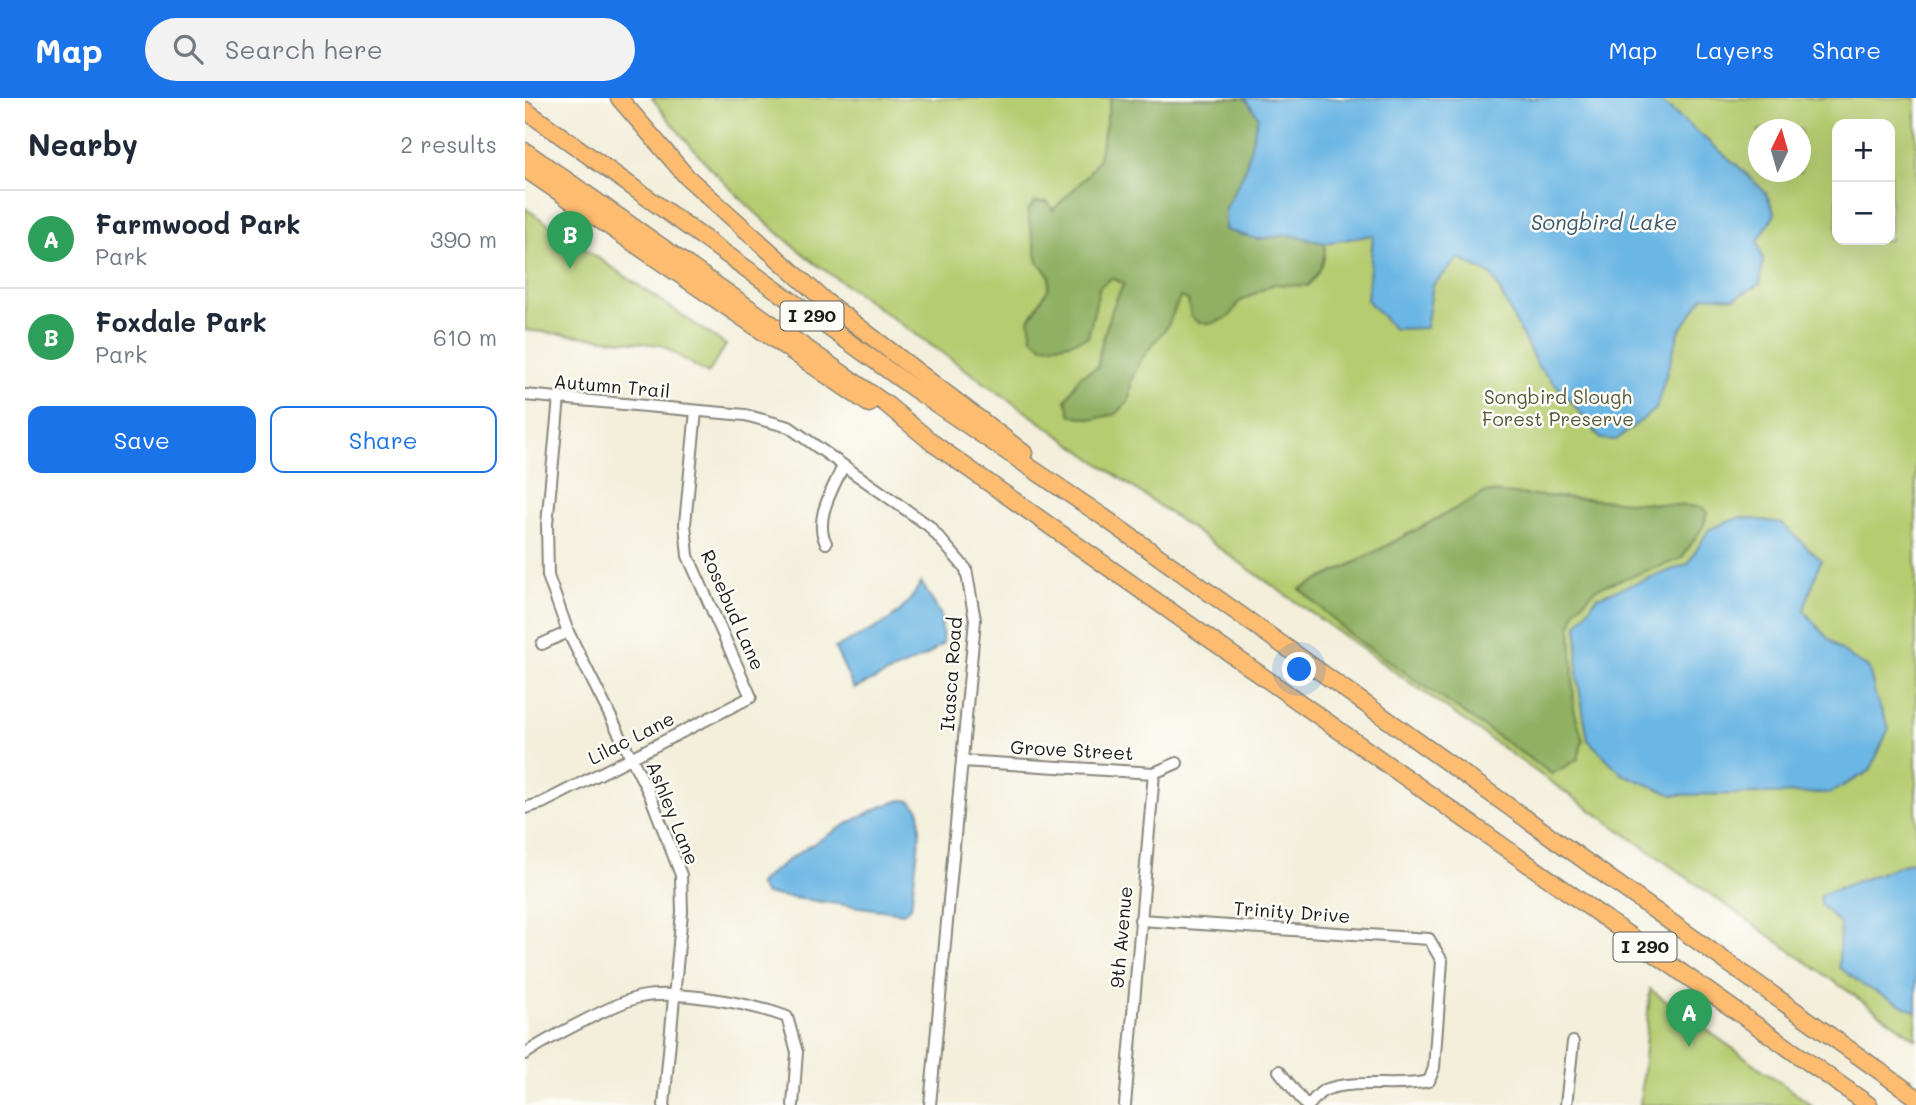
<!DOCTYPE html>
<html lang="en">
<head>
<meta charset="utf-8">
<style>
  body { margin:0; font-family:Mali,sans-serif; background:#f2f2f3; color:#1f2937 }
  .controls { position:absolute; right:21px; top:21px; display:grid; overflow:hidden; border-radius:14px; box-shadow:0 7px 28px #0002 }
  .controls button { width:63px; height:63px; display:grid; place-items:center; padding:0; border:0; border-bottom:2px solid #e0e1e3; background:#fff; color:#1f2937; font:35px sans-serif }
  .compass { position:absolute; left:1223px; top:21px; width:63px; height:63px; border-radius:50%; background:#fff; box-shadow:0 7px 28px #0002; rotate:5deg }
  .you { position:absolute; left:775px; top:572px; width:24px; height:24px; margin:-18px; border:5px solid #fff; border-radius:50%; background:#1a73e8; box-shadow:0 0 0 10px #1a73e833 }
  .badge { display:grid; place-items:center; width:46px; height:46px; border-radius:50%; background:#1a73e8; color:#fff; font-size:23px; font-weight:700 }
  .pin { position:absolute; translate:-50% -58px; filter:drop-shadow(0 2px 4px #0008) }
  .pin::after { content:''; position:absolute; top:37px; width:24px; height:21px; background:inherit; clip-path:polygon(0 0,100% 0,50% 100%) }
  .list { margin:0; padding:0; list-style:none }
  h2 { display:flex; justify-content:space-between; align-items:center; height:91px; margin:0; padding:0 28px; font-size:30px }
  h2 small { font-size:23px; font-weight:400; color:#747a83 }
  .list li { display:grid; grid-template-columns:46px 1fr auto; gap:21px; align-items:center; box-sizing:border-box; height:98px; padding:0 28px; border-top:2px solid #e0e1e3 }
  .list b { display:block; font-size:26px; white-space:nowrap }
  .list p { margin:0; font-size:23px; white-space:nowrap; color:#747a83 }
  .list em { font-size:23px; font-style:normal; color:#747a83 }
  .actions { display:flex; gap:14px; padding:21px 28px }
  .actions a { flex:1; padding:16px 0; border:2px solid #1a73e8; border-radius:14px; text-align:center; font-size:24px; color:#1a73e8 }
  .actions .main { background:#1a73e8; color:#fff }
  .icon { flex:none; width:38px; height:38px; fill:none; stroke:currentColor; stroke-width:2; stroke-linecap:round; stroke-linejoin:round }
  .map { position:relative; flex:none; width:1391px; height:1007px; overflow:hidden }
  header { display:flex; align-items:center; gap:42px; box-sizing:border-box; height:98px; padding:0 35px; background:#1a73e8; color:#fff }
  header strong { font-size:33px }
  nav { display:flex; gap:38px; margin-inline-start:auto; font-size:24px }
  .search { width:490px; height:63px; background:#f2f2f3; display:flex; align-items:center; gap:18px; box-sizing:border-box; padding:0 24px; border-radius:38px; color:#747a83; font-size:26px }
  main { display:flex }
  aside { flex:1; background:#fff }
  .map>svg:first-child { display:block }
</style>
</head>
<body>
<header>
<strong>Map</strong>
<div class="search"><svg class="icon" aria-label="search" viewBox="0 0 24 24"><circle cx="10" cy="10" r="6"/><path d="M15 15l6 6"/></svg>Search here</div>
<nav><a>Map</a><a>Layers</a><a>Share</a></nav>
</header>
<main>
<aside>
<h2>Nearby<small>2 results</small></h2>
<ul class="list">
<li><span class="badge" style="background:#2e9e5b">A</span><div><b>Farmwood Park</b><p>Park</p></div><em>390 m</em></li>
<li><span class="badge" style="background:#2e9e5b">B</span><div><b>Foxdale Park</b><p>Park</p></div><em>610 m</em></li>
</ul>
<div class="actions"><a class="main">Save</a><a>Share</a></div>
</aside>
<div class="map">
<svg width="1391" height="1007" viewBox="0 0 1391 1007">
  <rect width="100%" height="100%" fill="#fdfcf7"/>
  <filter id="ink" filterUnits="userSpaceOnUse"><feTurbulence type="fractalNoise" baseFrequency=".0143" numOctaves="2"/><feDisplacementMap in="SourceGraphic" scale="14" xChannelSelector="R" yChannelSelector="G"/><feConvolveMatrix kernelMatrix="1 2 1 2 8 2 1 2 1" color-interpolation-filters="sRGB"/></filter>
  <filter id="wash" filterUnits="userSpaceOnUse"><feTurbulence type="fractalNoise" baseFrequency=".00686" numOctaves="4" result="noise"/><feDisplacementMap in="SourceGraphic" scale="28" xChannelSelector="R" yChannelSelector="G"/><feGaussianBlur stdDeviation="1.57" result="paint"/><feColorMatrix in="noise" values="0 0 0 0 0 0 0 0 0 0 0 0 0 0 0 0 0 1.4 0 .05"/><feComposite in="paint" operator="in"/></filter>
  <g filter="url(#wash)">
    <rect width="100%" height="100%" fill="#f3efdb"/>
    <!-- green -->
    <g fill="#b6cc71" stroke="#697446" stroke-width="2" fill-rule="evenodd">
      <path d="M127 0H1391V941L291 166C228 117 175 64 127 0ZM1312 26H1365V142H1312ZM1234 32H1276V74H1234Z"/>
      <path d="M0 110 201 247 183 276 136 247 0 232Z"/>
      <path d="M1125 891 1126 892 1287 1007H1115Z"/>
    </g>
    <!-- forest -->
    <g fill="#90b063" stroke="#566640" stroke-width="2">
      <path d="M586 0H720L734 18 720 73 700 111 732 141 765 137 800 145C800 165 796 174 782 188L748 186 714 204 704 219 685 226 673 224 666 219 663 202 655 199 643 227 615 263 606 283 604 303 591 316 569 321 546 317 541 302 555 278 573 269C574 249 588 203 599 186L587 180 575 188 563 239 541 246 518 248 507 240 504 222 523 191 525 178 513 164 502 113 510 104H523L528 112 561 79 574 60Z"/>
      <path d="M961 394 1176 409 1182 414 1179 427 1156 461 1072 490 1051 511 1046 528 1049 611 1058 642 1053 661 1027 676 824 536 775 491 831 464Z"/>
    </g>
    <!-- water -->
    <g fill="#6bb6e4" stroke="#446980" stroke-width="2">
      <path d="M720 0H1127L1141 8 1213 68 1241 95 1250 116 1233 143 1238 162 1235 186 1210 200 1179 198 1154 234 1131 311 1091 342 1076 341 1040 296 1013 269 967 177 934 161 908 187 901 230 869 231 842 202 848 137 800 145 765 137 732 141 700 132V111L720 73 733 18Z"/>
      <path d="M1216 419 1256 425 1296 462 1279 512C1298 536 1316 557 1344 570L1350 597 1364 630 1345 673 1305 695 1148 697 1097 676 1063 642 1052 578 1053 526 1072 499 1163 466 1184 431Z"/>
      <path d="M396 484 416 517 418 545 403 557 329 591 310 550C347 532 377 523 396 484Z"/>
      <path d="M378 702 385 703 394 711 395 733 386 809 378 815 240 796 233 787C252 764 350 706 378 702Z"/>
      <path d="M1391 762V914L1339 888 1314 869 1315 826 1296 807 1295 797Z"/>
    </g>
  </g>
  <g filter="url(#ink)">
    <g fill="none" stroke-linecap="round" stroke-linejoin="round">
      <!-- minor casing -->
      <g stroke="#88867c" stroke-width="14">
        <g id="minor">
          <path d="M0 297 220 317 264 329 404 428 441 471 450 522 405 1007"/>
          <path d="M34 300 22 426 23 478 43 534 125 697 156 777 157 814 139 1007"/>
          <path d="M301 445C288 421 309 389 318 368"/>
          <path d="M17 546 43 534"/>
          <path d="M437 663 629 675 652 665"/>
          <path d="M0 710 17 705 226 599 163 458 160 426 171 313"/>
          <path d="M615 822 904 841 917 863 909 970 904 983C871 991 832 980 800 992 794 994 789 1002 784 1007"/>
          <path d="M0 956C20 942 92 904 115 899 152 891 227 906 262 919L272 954 268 1007"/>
          <path d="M754 973 781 1007"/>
          <path d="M600 1007 629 675"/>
          <path d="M1041 1007 1048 944"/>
        </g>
      </g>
      <!-- highway casing -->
      <g stroke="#88867c" stroke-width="19">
        <g id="highway">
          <path d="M94 0 162 79 300 203 499 355"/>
          <path d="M0 12 395 295 577 418 1391 999"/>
          <path d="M0 53 361 306 409 346 1344 1007"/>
          <path d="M0 71 344 306"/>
        </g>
      </g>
      <!-- minor -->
      <use href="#minor" stroke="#fff" stroke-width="10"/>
      <!-- highway -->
      <use href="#highway" stroke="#fdbc6f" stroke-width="16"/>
    </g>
  </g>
  <g text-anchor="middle" stroke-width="5" stroke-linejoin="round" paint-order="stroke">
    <!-- shield labels -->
    <g fill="#fdfcf7" stroke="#605f5e" stroke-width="2">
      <rect x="255.5" y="203.5" width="63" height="29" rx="5"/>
      <rect x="1088.5" y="834.5" width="63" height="29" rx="5"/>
    </g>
    <g font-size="18" font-weight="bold" fill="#1c1c1c">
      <text x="287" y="224">I 290</text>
      <text x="1120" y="855">I 290</text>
    </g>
    <!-- street labels -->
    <g font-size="19" fill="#1c1c1c" stroke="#fdfcf7">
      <text transform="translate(87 288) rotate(5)" y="7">Autumn Trail</text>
      <text transform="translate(208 512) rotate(66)" y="7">Rosebud Lane</text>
      <text transform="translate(426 576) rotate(-86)" y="7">Itasca Road</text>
      <text transform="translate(106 640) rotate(-27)" y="7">Lilac Lane</text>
      <text transform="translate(547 652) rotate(3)" y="7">Grove Street</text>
      <text transform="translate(148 715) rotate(68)" y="7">Ashley Lane</text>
      <text transform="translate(767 814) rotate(4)" y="7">Trinity Drive</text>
      <text transform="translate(596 839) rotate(-85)" y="7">9th Avenue</text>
    </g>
    <!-- park labels -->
    <g font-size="19" fill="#525a3a" stroke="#fdfcf7">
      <text x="1033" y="306">Songbird Slough<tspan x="1033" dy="22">Forest Preserve</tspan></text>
    </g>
    <!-- water labels -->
    <g font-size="21" font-style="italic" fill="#3c5a6c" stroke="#fdfcf7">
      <text x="1079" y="132">Songbird Lake</text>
    </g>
  </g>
</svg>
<div class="controls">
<button>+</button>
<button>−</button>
</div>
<svg class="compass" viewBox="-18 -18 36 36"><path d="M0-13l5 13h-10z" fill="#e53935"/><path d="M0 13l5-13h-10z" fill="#747a83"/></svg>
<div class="you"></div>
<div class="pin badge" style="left:1164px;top:949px;background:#2e9e5b">A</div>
<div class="pin badge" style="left:45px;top:171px;background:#2e9e5b">B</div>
</div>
</main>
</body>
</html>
